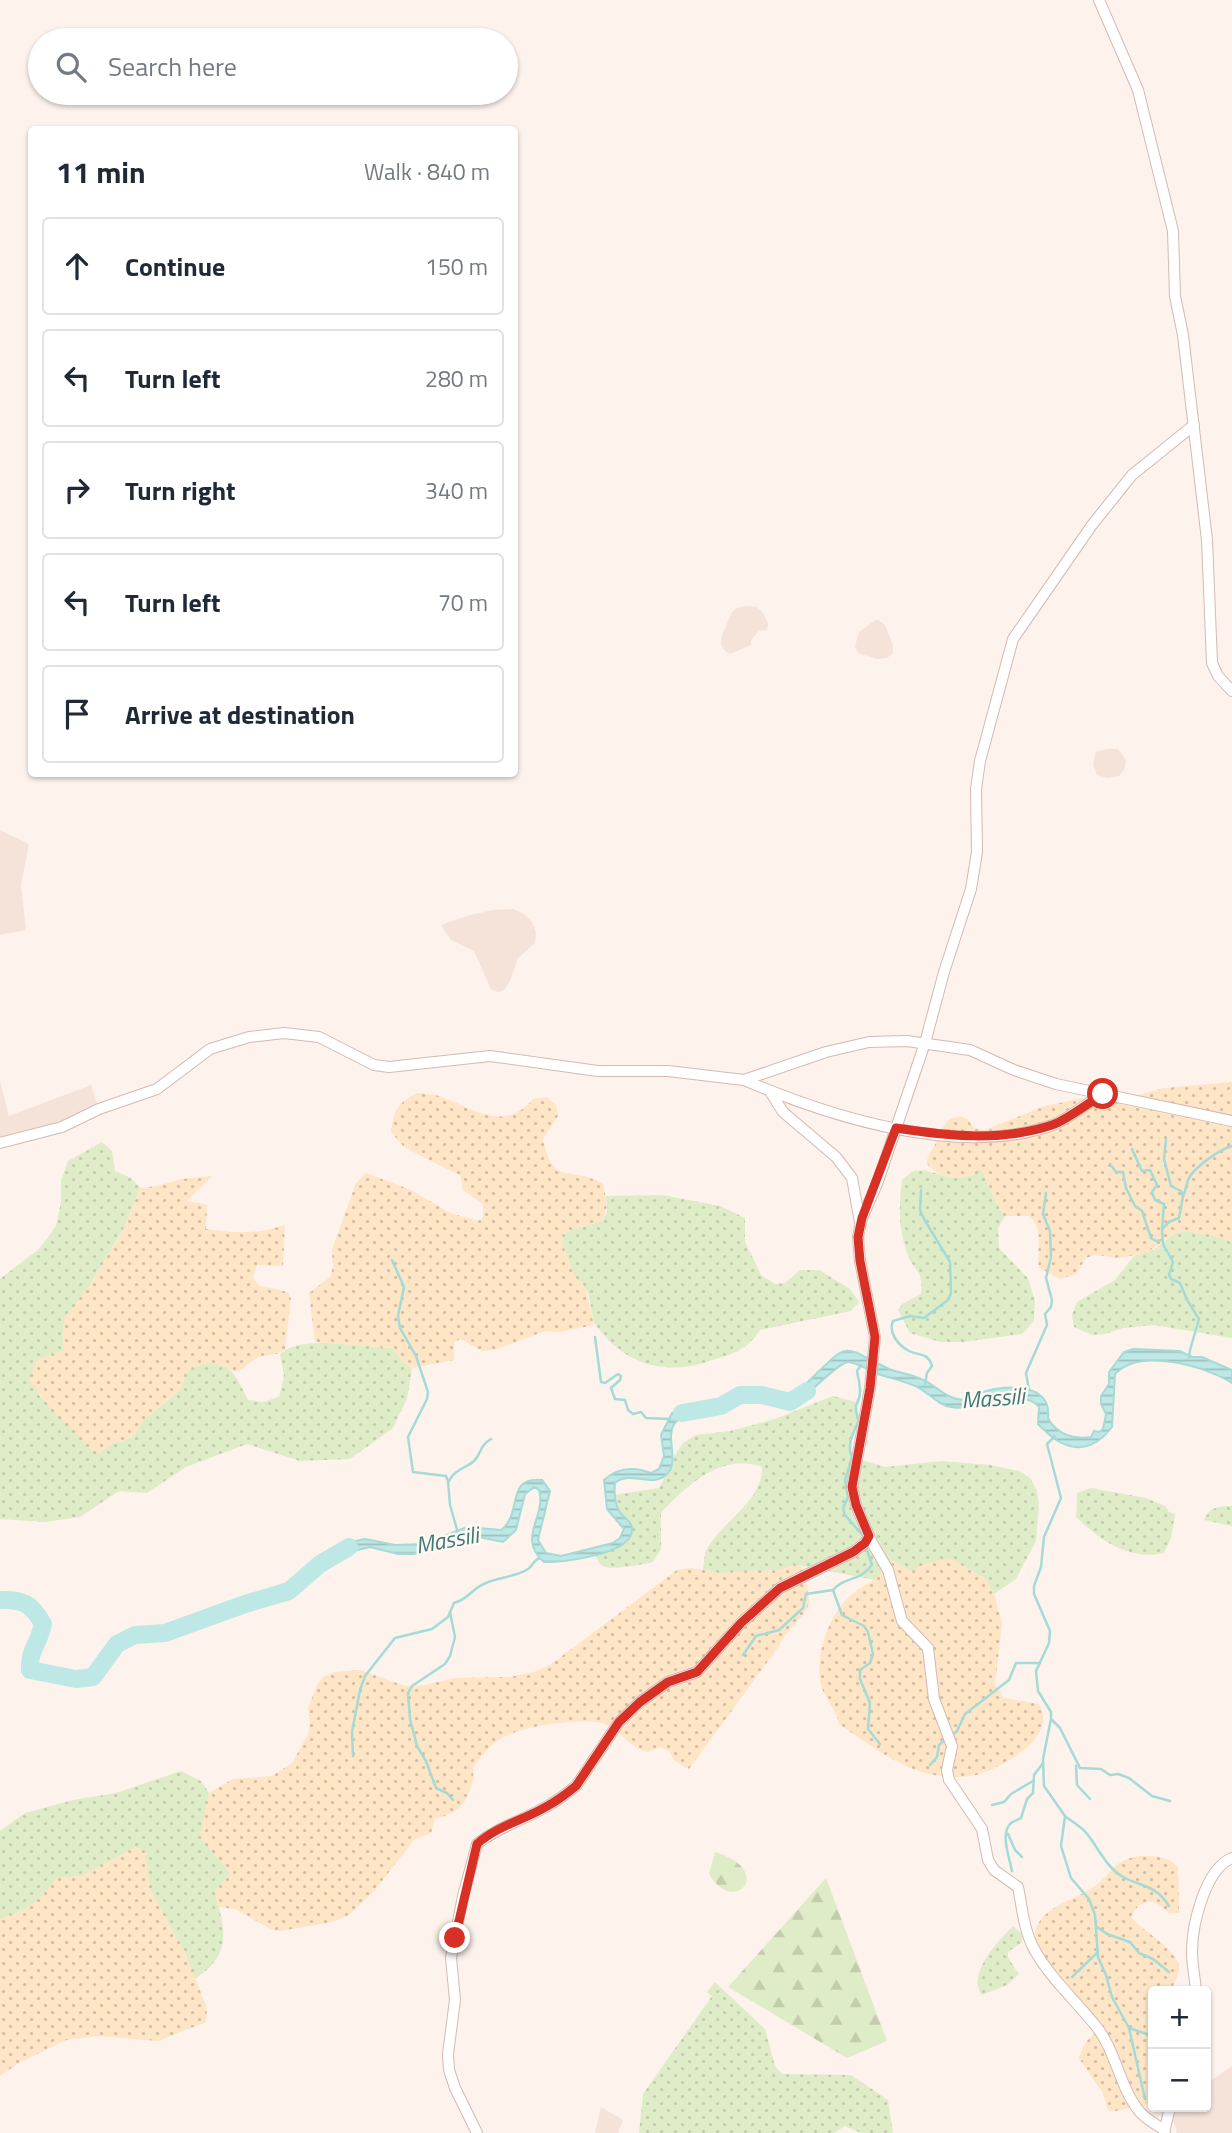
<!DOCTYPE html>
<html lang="en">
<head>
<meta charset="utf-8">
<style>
  body { margin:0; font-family:"Titillium Web",sans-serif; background:#f2f2f3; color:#1f2937 }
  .controls { position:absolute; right:21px; bottom:21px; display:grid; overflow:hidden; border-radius:7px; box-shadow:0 2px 5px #0004 }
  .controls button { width:63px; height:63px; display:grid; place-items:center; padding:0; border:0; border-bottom:2px solid #e0e1e3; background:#fff; color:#1f2937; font:35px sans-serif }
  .stop { position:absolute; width:21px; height:21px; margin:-16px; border:5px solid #d93025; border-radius:50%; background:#fff }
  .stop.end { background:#d93025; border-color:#fff; box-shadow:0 2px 7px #0008 }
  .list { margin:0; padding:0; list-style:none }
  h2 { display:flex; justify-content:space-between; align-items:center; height:91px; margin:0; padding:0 28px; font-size:30px }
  h2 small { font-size:23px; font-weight:400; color:#747a83 }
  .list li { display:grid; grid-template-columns:46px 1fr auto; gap:21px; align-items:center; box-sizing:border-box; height:98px; margin:0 14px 14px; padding:0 14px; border:2px solid #e0e1e3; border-radius:7px }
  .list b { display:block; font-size:26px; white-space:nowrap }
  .list em { font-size:23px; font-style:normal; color:#747a83 }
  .icon { flex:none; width:38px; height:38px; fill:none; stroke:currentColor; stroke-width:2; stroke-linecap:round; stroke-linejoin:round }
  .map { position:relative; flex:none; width:1232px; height:2133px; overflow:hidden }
  .search { position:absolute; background:#fff; box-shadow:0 2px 5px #0004; left:28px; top:28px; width:490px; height:77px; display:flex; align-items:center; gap:18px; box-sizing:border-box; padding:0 24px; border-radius:38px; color:#747a83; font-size:26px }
  .panel { position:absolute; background:#fff; box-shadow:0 2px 5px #0004; left:28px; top:126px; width:490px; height:651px; border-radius:7px }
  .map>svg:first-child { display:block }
</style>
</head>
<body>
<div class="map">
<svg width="1232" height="2133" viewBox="0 0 1232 2133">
  <defs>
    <pattern id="grass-dots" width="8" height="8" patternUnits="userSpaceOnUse" patternTransform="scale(1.75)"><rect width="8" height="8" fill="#dfecc8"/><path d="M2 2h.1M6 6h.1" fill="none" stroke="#c3ccad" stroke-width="1.8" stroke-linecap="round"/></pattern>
    <pattern id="forest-firs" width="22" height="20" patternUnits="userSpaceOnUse" patternTransform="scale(1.75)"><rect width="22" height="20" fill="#dfecc8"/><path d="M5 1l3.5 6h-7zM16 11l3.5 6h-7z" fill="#c3ccad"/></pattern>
    <pattern id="sand-dots" width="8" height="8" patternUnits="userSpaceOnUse" patternTransform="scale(1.75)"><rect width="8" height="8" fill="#fde5c6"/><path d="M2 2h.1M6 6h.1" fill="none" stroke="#d2bca3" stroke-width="1.8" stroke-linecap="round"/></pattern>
    <pattern id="water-rules" width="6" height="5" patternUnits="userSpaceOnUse" patternTransform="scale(1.75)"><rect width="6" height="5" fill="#bee8e5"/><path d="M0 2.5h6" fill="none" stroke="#9fbfbc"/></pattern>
  </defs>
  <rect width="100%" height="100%" fill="#fdf2ec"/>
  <!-- residential -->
  <g fill="#f5e3da">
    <path d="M746 606 757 607 764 614 768 624 767 630 759 631 751 640V645L730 654 725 651 721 645 722 635 732 612 737 608Z"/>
    <path d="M877 619 885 625 893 645V653L887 658 877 659 858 653 855 646 859 632Z"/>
    <path d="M1107 749H1118L1126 760 1125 768 1119 776 1108 778 1097 775 1093 765 1096 752Z"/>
    <path d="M0 830 29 844 21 885 26 930 0 935Z"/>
    <path d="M513 909 524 914 532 922 536 933 535 943 518 958 510 981 504 990 498 992 491 989 474 951 451 940 441 925 470 915 493 910Z"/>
    <path d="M0 1081 9 1116 91 1085 99 1109 0 1143Z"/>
    <path d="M1232 2066V2133H1177L1169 2107H1206V2084Z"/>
    <path d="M601 2107 623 2120 618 2133H595Z"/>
  </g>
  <!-- grass -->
  <g fill="url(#grass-dots)">
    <path d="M102 1142 112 1151 115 1171 131 1178 140 1188 125 1226 90 1285 64 1319 63 1351 37 1360 39 1395 97 1454 114 1443 130 1438 135 1434 143 1421 179 1391 188 1370C224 1351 234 1370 248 1400L263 1402 279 1397 284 1376 280 1354C299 1334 366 1347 393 1348L403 1362 412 1368 407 1399 393 1428 350 1459 300 1461 247 1444 186 1467 147 1493 119 1491 80 1517 45 1522 0 1519V1279L40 1248 56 1226 61 1202V1181L68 1161Z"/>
    <path d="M978 1169 982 1170 996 1202 1005 1216 998 1228 999 1248 1028 1278 1035 1301 1034 1321 1022 1334 963 1342H940L910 1333 898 1310 902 1304 921 1294C924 1269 914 1273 907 1253 898 1225 899 1208 902 1180L913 1171 924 1170 950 1177Z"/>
    <path d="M662 1195 720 1206 745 1218V1242L761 1275 775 1284 785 1283 800 1270H819L850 1289 859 1302 851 1311 760 1330C745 1353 730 1354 706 1362 663 1376 624 1363 597 1327 590 1318 592 1302 587 1291 584 1285 578 1280 574 1274 568 1265 567 1254 562 1244L563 1235 572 1229 602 1221 607 1213 606 1196Z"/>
    <path d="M1187 1231 1212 1235 1232 1242V1338L1154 1325 1123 1328 1105 1334 1092 1335 1074 1327 1072 1315 1077 1302 1115 1280 1134 1256 1153 1250 1175 1233Z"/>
    <path d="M833 1396 856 1402V1411L859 1420C854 1431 846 1446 852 1457L885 1467 942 1461 990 1465 1019 1471 1030 1478 1037 1491 1039 1506 1036 1541 1016 1579 994 1594 986 1579 949 1558 914 1572 891 1560 883 1574 875 1580 797 1565 779 1570 722 1573 703 1570C704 1563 704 1555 707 1549 722 1521 763 1502 762 1467 722 1452 686 1486 661 1513V1549L653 1562C642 1564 610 1572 601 1565 600 1564 596 1557 595 1555L629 1539V1520L620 1513 615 1495 659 1488 672 1465 673 1458 683 1443 696 1435 730 1431 775 1419Z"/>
    <path d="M1091 1488 1146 1498 1165 1506 1169 1512 1175 1514 1171 1538 1164 1553C1129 1561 1100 1540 1076 1517L1077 1493Z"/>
    <path d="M1232 1506V1526L1204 1520C1210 1507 1218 1506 1232 1506Z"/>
    <path d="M181 1771 201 1781 209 1793 201 1837 230 1873 215 1892C225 1932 233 1953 195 1979L184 1951 150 1891 145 1852 136 1847 82 1876 57 1878C42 1901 26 1911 0 1919V1831L25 1813 73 1800 116 1793Z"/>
    <path d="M1013 1926 1023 1935 1021 1943 1008 1952V1958L1019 1974 1007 1985 982 1995C966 1974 999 1940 1013 1926Z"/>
    <path d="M715 1982 765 2029 775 2066 782 2074 851 2075 888 2100 893 2133H861L845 2126 834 2133H639L643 2094 712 1996 707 1992Z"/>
  </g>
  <!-- forest -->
  <g fill="url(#forest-firs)">
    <path d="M715 1852C777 1871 733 1917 709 1874Z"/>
    <path d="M826 1878 887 2041 847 2058 728 1987Z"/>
  </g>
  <!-- sand -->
  <g fill="url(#sand-dots)">
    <path d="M1232 1082V1242L1212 1235 1187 1231 1175 1233 1146 1253 1119 1258 1095 1255 1086 1258 1076 1274 1060 1279 1039 1268C1036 1249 1045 1230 1029 1216H1005L996 1202 982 1170 978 1169 975 1174C957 1181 940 1178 927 1164 927 1154 932 1151 936 1143 943 1128 946 1111 967 1119L974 1128 985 1130 1045 1106 1103 1094 1139 1095 1164 1088Z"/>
    <path d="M417 1093C424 1094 432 1094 439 1096 473 1108 503 1134 533 1099L547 1097 556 1105 558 1116 543 1139C553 1189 571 1164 603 1184 606 1198 609 1209 602 1221L572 1229 563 1235 562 1244 573 1272 586 1290 594 1325 560 1332 545 1331 497 1349 482 1351 461 1339 454 1342V1360L412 1368 403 1362 393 1348 315 1342 309 1293 330 1277 333 1267 332 1250 356 1183 366 1173 411 1190 450 1213 478 1221 483 1218V1204L463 1190 461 1176 404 1147 391 1132C394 1111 397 1103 417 1093Z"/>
    <path d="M212 1176 187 1201 207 1205 206 1229C236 1233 255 1235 285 1225L283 1266 257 1265 253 1278 260 1286 288 1292 291 1299 285 1349C277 1357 269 1353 259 1357 249 1361 245 1370 235 1372 218 1362 205 1361 188 1370L179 1391 143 1421 135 1434 130 1438 114 1443 97 1455 49 1407 29 1379 37 1360 63 1351 64 1319 90 1285 125 1227 140 1188 157 1186 182 1179Z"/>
    <path d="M949 1558 986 1579 994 1594 1002 1623 995 1685 1004 1698 1039 1704C1059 1737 1003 1767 976 1775 962 1778 948 1777 934 1775 898 1768 869 1744 839 1724 836 1707 822 1697 820 1680 816 1652 830 1613 851 1595 869 1580 878 1583 890 1560L914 1572 919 1565Z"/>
    <path d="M797 1565 803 1568C805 1579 811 1595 808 1606 806 1615 785 1631 779 1646L689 1769 675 1761 669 1751 660 1747 648 1752C643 1750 637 1749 633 1745 623 1738 615 1727 602 1723 577 1718 521 1726 500 1739 492 1744 486 1751 480 1758 475 1765 471 1769 474 1778 465 1804 463 1811 435 1819L431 1833 415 1839 374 1891 349 1915 332 1922 280 1931 271 1929 235 1909 219 1907 215 1892 230 1873 200 1837 209 1793 233 1779 272 1776 292 1763 308 1735 310 1723 308 1708 318 1683 323 1677 335 1672 360 1670 405 1686 425 1685 454 1678 510 1677 534 1672 550 1665 677 1570 691 1568 722 1573 779 1570Z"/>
    <path d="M136 1847 145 1852 151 1891 184 1951 207 2008 206 2022 158 2041 98 2036 66 2040 19 2063 0 2076V1919C26 1911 42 1901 56 1878L82 1876Z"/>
    <path d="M1140 1856C1154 1856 1168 1856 1178 1867L1179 1913H1169L1158 1904 1149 1901 1138 1906 1131 1917C1141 1931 1182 1951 1179 1970 1178 1977 1173 1984 1171 1991H1153V2104L1115 2111 1108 2110 1103 2093 1079 2058C1084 2043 1090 2036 1102 2026 1088 2010 1040 1957 1035 1940 1033 1932 1039 1920 1045 1915 1058 1903 1077 1898 1092 1888 1114 1874 1109 1861 1140 1856Z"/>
  </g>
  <!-- water -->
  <g fill="url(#water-rules)" stroke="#a4dbd7" stroke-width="2">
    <path d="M1133 1349 1180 1351 1192 1357H1202L1232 1370V1383C1205 1366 1140 1347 1115 1374L1112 1427C1098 1445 1080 1454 1058 1441 1051 1437 1047 1432 1041 1427L1038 1424 1039 1407C1025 1386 973 1412 951 1407 938 1405 930 1394 919 1388 906 1381 892 1379 878 1374 869 1371 857 1362 848 1362 839 1362 804 1398 794 1406L787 1404V1398C805 1390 833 1352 845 1351 851 1350 860 1354 865 1357 873 1361 881 1365 889 1369 903 1374 917 1375 929 1383 939 1389 946 1397 957 1399 967 1401 974 1395 983 1392 1007 1384 1052 1383 1048 1418 1056 1434 1074 1440 1091 1437L1094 1431 1099 1432 1103 1429 1106 1414 1101 1404V1396L1109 1384V1372L1124 1352Z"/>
    <path d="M706 1403 709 1404V1407C699 1415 682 1413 675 1423 664 1438 681 1461 666 1475 652 1488 630 1470 615 1483 614 1492 615 1503 619 1511 623 1518 631 1519 632 1528 635 1554 562 1563 544 1562 516 1538 547 1516 539 1490L534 1487 525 1494 516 1530 503 1542 474 1536 428 1552 412 1554H398L370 1547 349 1552 331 1562 326 1555 351 1542 365 1539 395 1545 424 1544 467 1527 501 1530C523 1514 505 1476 542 1480L550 1491 538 1540 546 1553 561 1556 613 1543 620 1538 624 1529 607 1509 604 1480C618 1467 633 1466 651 1473L659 1469 664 1456 661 1435 672 1413 685 1407Z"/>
  </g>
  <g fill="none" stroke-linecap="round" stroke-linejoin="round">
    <!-- stream -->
    <g stroke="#a4dbd7" stroke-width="2.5">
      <path d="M1166 1139 1164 1159 1171 1186 1181 1191 1183 1196 1179 1218 1169 1222 1162 1229 1163 1244 1173 1262 1169 1275 1171 1279 1180 1283 1187 1300 1199 1319 1190 1350 1189 1358"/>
      <path d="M1132 1149 1142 1171 1150 1170 1157 1185 1152 1192 1155 1200 1164 1204 1162 1229"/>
      <path d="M1110 1164 1116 1172H1123L1126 1188 1135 1206 1142 1211 1151 1238 1156 1241 1162 1240"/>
      <path d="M921 1190 920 1210 924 1219 950 1262 951 1293 948 1300 924 1318 910 1316 893 1321C888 1333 898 1345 909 1351 919 1356 928 1352 932 1366L927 1373 925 1384"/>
      <path d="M1183 1196C1186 1190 1186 1186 1188 1180 1193 1168 1220 1149 1232 1146"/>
      <path d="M392 1260 404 1287 398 1316 400 1328 416 1356 428 1392 427 1399 408 1437 413 1472 446 1476 448 1481 450 1505 458 1533"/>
      <path d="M595 1337 601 1382 605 1383 618 1374 621 1376 620 1380 611 1388 615 1399 625 1400 628 1410 633 1414 641 1412 646 1418 670 1419"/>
      <path d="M861 1365 857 1371C858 1377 860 1384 860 1390 861 1404 851 1401 859 1420 854 1431 846 1445 852 1457L845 1480 848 1497 843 1508 845 1515 864 1537"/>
      <path d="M1029 1390 1026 1373 1047 1325 1045 1314 1051 1307 1052 1300 1046 1278 1051 1257 1050 1231 1043 1214 1046 1193"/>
      <path d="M1055 1436 1047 1444 1061 1498 1044 1537 1041 1567 1034 1586V1594L1050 1631 1049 1643 1036 1671 1038 1691 1051 1712V1719L1043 1759 1044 1786 1065 1816 1061 1846 1071 1878 1089 1899 1095 1915 1098 1957 1106 1975 1112 1997 1129 2028 1145 2099"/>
      <path d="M449 1481C454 1470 466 1468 474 1461 482 1453 479 1446 491 1439"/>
      <path d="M866 1547 872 1565C860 1582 845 1576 833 1590L842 1615 864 1626 868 1632 873 1654 870 1663 860 1670V1679L870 1703 868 1729 880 1744"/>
      <path d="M450 1612 455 1637 450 1656 445 1664 412 1686 408 1693 410 1719 417 1746 426 1761 436 1788 447 1793 453 1800"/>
      <path d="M743 1655 756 1636 779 1630 803 1608 806 1594 833 1590"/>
      <path d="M1052 1720 1060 1728 1080 1768 1101 1769 1110 1775 1118 1774 1129 1778 1152 1796 1170 1801"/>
      <path d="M952 1735 957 1731 965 1714 1009 1680 1016 1663H1040"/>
      <path d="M353 1756 352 1732 360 1690 365 1676 395 1638 432 1629 448 1617 454 1603C469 1599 472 1588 486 1583 498 1577 517 1577 528 1569 534 1565 533 1560 540 1558"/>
      <path d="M930 1765 937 1757 939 1745 946 1739"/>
      <path d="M1076 1766 1077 1785 1090 1799"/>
      <path d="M992 1805 1004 1802 1011 1794 1033 1781"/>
      <path d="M1066 1817C1074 1823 1082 1827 1088 1835 1098 1848 1107 1868 1123 1877 1142 1887 1156 1885 1169 1906"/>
      <path d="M1008 1834 1015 1850 1022 1857"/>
      <path d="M1012 1871C1010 1859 1000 1835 1010 1824 1013 1821 1017 1820 1021 1818L1027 1799 1033 1793 1034 1775 1043 1763"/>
      <path d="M1097 1927 1107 1934 1130 1942 1139 1953 1153 1959 1169 1972"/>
      <path d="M1072 1977 1097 1953"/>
      <path d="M1129 2028 1147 2034 1153 2040"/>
    </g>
    <!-- river -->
    <g stroke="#bee8e5" stroke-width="18">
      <path d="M682 1413 721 1406 740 1395H762L790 1402 807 1391"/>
      <path d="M0 1600C23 1599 32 1604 43 1624 39 1644 29 1649 30 1670L76 1679 93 1677 117 1644 135 1635 165 1633 245 1604 289 1591 320 1564 349 1547"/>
    </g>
    <!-- minor casing -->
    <g stroke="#d3bab3" stroke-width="12">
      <g id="minor">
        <path d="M1099 0 1138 90 1173 231 1175 296 1183 335 1207 540 1212 663 1218 676 1232 691"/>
        <path d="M744 1080C831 1117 959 1158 1053 1125 1066 1120 1089 1102 1103 1094"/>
        <path d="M771 1093 783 1112 836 1157 852 1178 860 1222"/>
        <path d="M0 1143 62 1127 99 1109 157 1089 210 1049 249 1037 284 1033 319 1037 374 1065 389 1067 490 1056 598 1071H668L744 1080 826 1052 869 1042 907 1041 970 1050 1014 1070 1056 1084 1232 1121"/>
        <path d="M1196 1991C1195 1978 1192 1965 1192 1952 1192 1925 1205 1869 1232 1858"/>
        <path d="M1165 2130C1156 2125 1146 2119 1139 2111 1119 2086 1116 2050 1095 2025 1075 2000 1050 1978 1034 1949 1024 1931 1022 1907 1018 1887L994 1870 988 1860 982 1829 949 1780 947 1770 952 1746 934 1699 928 1648 902 1621 888 1570 871 1541 856 1505 852 1487 870 1388 875 1337 860 1261 858 1237 862 1218 877 1184 925 1043 944 972 971 889 977 852 976 789 980 761 1013 639 1092 525 1132 475 1194 425"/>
        <path d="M477 2133 455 2088 449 2070 448 2054 455 2000 451 1958 463 1896 477 1844C499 1826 525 1820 549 1805 559 1800 567 1793 576 1786L619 1722 640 1702 668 1682 697 1672 741 1623 780 1588 853 1552 865 1543 869 1536"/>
        <path d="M1164 2133 1170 2107"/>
      </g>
    </g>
    <!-- minor -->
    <use href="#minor" stroke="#fff" stroke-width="10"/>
  </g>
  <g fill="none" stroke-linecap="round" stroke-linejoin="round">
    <!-- route -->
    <path stroke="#d93025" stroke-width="9" d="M455 1938 477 1844C498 1825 525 1820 549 1805 559 1800 567 1793 576 1786L619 1722 640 1702 668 1682 697 1672 741 1623 780 1588 853 1552 865 1543 869 1536 856 1505 852 1487 870 1388 875 1337 860 1261 858 1237 862 1218 896 1128C948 1136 1001 1142 1052 1125 1065 1121 1090 1102 1103 1094"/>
  </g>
  <g text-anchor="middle" stroke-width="5" stroke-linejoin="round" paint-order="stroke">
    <!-- water labels -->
    <g font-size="23" font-style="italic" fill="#3c7874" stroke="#fff8f3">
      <text transform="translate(993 1398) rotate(-4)" y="8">Massili</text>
      <text transform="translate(447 1540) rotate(-10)" y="8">Massili</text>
    </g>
  </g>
</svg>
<div class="controls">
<button>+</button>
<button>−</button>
</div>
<div class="stop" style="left:1103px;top:1094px"></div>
<div class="stop end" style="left:455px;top:1938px"></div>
<div class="search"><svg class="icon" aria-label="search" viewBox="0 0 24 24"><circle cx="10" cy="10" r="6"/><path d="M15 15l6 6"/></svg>Search here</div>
<section class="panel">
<h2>11 min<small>Walk · 840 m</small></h2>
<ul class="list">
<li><svg class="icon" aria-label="ahead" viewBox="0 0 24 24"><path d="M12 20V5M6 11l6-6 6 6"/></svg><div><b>Continue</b></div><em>150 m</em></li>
<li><svg class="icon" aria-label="left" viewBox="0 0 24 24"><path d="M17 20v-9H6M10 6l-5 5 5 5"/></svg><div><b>Turn left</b></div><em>280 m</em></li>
<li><svg class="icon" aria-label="right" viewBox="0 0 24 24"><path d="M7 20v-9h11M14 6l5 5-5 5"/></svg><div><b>Turn right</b></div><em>340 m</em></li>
<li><svg class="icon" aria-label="left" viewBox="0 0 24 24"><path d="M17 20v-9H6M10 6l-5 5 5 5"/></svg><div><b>Turn left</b></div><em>70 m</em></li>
<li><svg class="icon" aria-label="arrive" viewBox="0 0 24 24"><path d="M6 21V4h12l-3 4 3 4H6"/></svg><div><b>Arrive at destination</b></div></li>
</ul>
</section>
</div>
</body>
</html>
